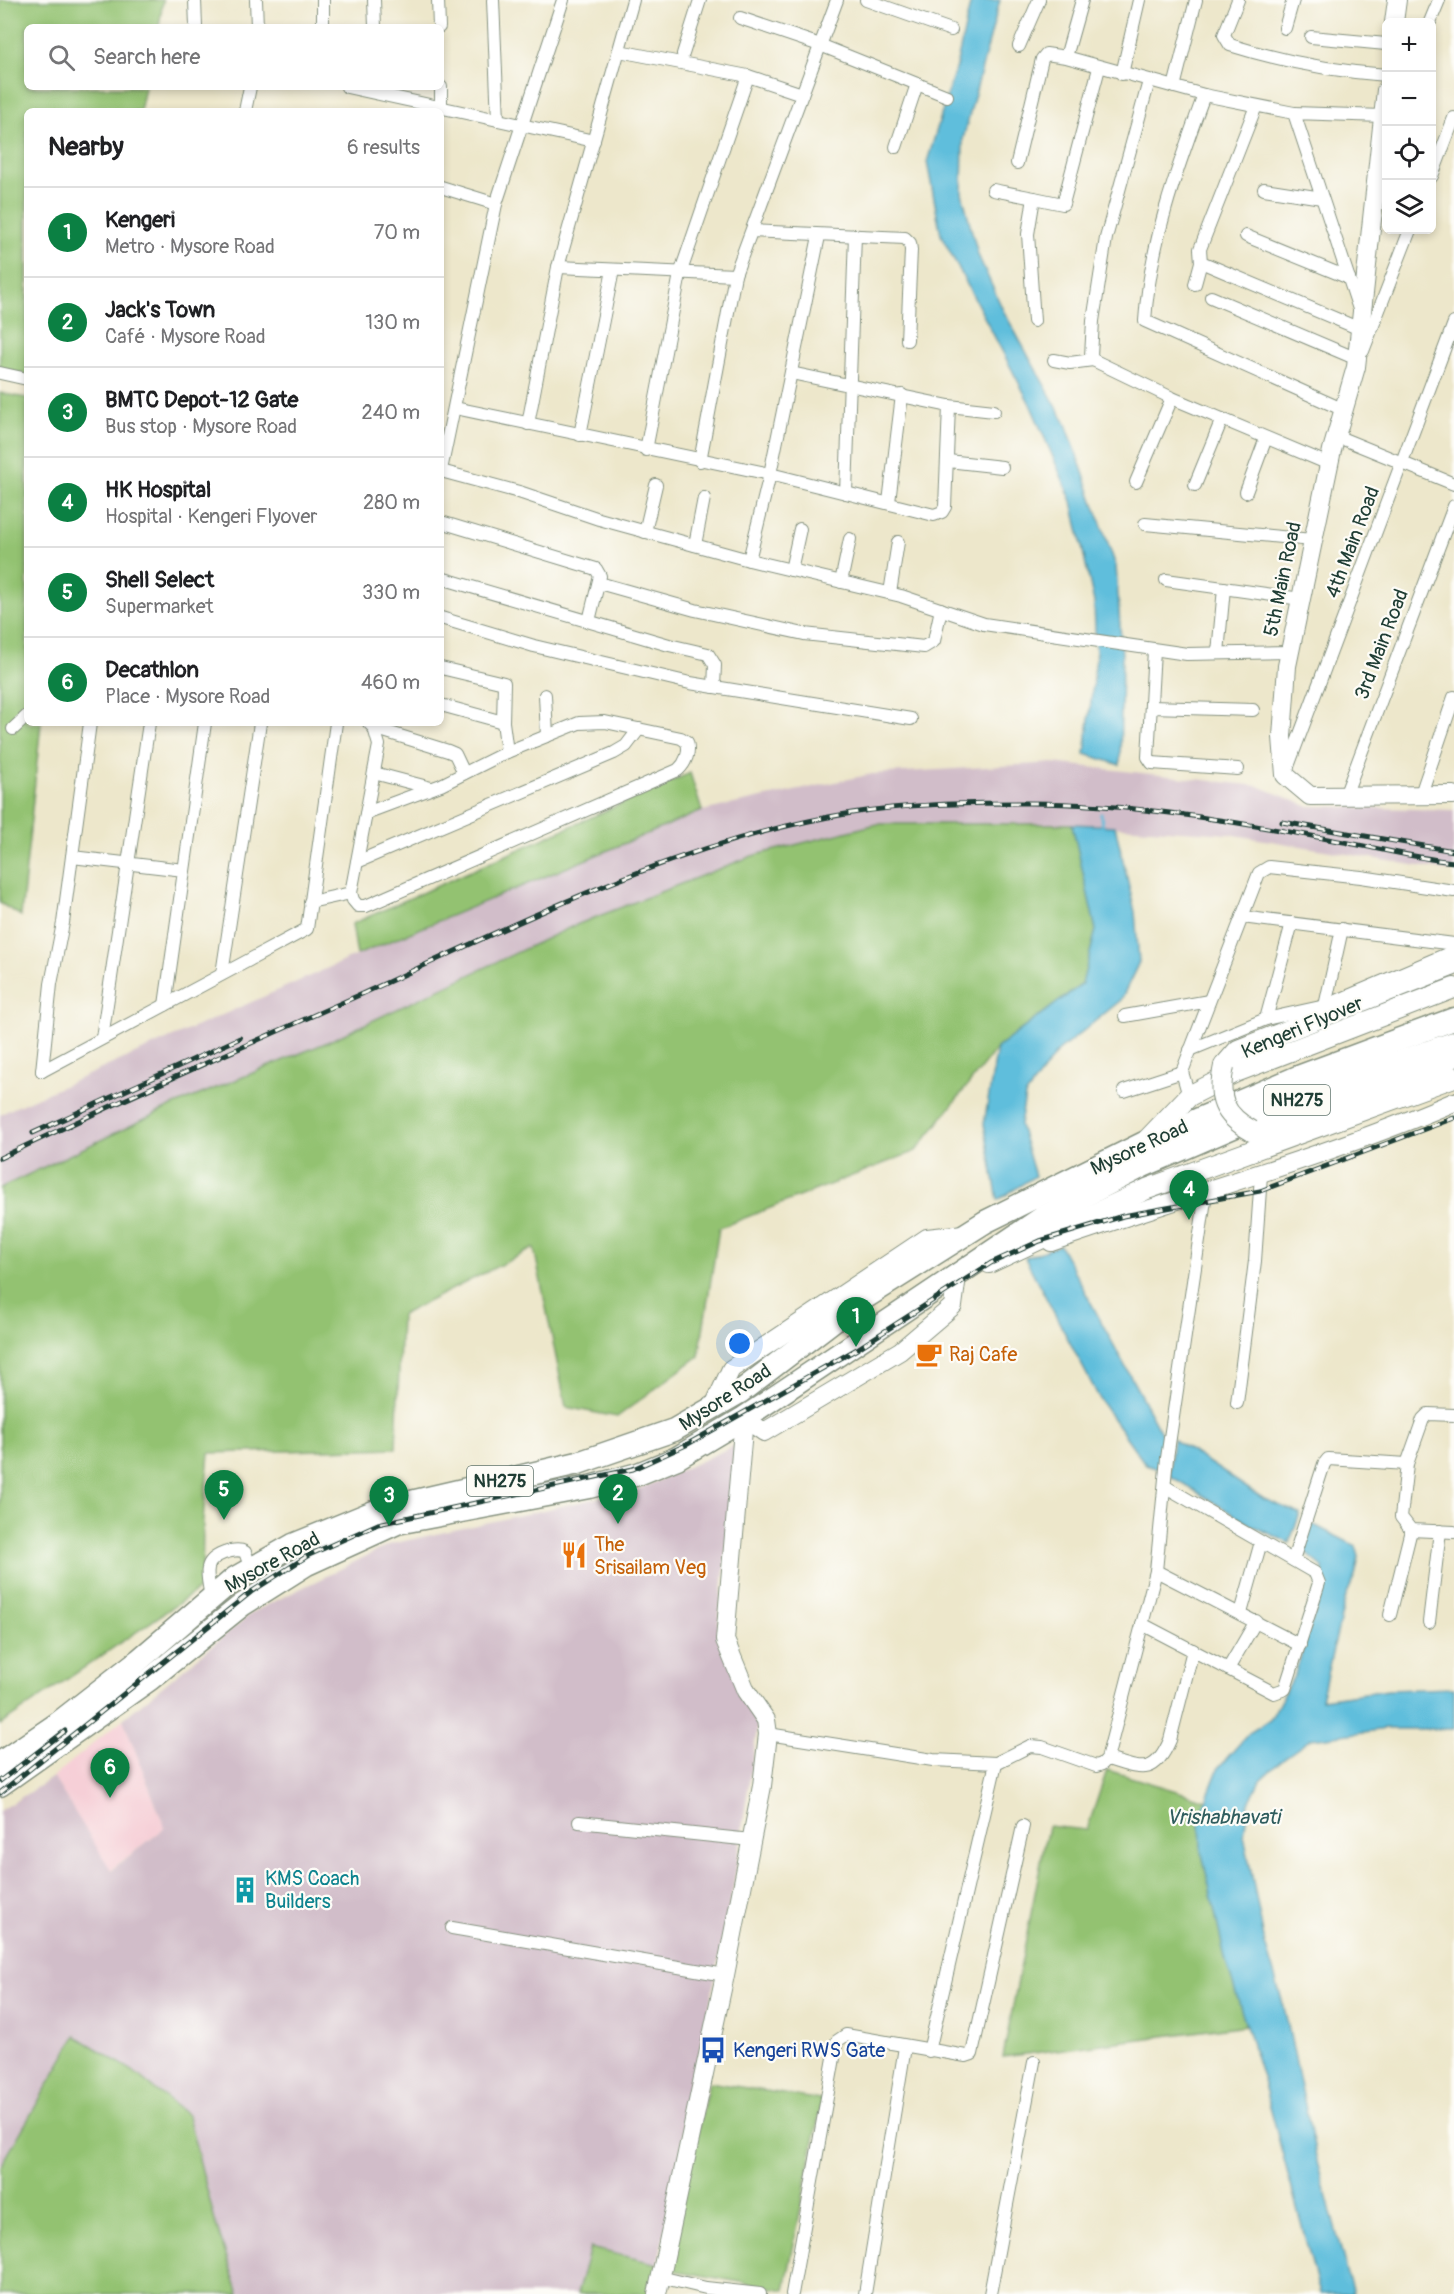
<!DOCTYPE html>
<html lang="en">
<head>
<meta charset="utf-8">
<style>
  body { margin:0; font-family:Pangolin,sans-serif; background:#f2f2f2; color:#202124 }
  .controls { position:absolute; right:18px; top:18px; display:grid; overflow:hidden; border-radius:9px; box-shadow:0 3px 9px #0003 }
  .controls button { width:54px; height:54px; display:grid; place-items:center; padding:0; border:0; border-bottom:2px solid #e0e0e0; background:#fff; color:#202124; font:30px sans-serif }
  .you { position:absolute; left:740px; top:1344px; width:21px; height:21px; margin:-15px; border:4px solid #fff; border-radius:50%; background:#1a73e8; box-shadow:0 0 0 9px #1a73e833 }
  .badge { display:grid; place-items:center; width:39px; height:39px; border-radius:50%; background:#0b8043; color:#fff; font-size:20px; font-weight:700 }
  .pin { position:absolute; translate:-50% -50px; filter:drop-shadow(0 2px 3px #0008) }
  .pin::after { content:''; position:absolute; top:32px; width:21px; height:18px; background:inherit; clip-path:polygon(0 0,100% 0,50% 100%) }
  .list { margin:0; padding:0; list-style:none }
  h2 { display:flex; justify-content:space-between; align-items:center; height:78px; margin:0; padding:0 24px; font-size:26px }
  h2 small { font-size:20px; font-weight:400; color:#757577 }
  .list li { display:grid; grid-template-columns:39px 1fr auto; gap:18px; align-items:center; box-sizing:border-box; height:90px; padding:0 24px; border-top:2px solid #e0e0e0 }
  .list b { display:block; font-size:22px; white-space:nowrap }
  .list p { margin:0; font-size:20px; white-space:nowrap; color:#757577 }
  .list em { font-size:20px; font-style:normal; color:#757577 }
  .icon { flex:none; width:33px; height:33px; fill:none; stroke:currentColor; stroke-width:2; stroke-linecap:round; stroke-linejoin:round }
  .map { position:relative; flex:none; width:1454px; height:2294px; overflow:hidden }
  .search { position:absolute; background:#fff; box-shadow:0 3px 9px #0003; left:24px; top:24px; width:420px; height:66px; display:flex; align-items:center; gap:15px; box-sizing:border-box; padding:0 21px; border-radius:9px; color:#757577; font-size:22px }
  .panel { position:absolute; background:#fff; box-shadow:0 3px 9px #0003; left:24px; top:108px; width:420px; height:618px; border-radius:9px }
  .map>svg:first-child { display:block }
</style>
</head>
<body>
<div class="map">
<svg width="1454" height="2294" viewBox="0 0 1454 2294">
  <rect width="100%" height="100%" fill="#fdfcf7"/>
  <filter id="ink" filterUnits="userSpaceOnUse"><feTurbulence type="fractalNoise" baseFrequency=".0167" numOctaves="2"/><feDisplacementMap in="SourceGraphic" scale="12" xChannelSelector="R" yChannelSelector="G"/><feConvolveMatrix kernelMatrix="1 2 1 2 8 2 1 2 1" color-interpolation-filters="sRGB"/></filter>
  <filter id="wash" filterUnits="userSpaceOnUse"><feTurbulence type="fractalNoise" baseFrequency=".008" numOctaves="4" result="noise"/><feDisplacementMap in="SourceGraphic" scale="24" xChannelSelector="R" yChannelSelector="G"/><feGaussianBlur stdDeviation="1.35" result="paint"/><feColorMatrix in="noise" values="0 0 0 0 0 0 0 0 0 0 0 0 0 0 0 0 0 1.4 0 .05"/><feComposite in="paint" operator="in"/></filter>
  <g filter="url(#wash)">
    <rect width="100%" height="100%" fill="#ede7cb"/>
    <!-- built -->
    <path fill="#f6cfd7" d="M123 1719 165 1828 110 1870 53 1777Z"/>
    <!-- industrial -->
    <g fill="#d1bdc9">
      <path d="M1053 763 1258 786 1307 806 1454 810V872L1229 834 1072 824H877L752 856 323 1044 170 1107 0 1188V1115L9 1110 357 955 702 811 872 774Z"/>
      <path d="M738 1444 717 1637 759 1717 733 1888 658 2264 590 2248 577 2294H239L216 2225 188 2116 133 2071 76 2036 0 2168V1811L53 1777 111 1870 165 1828 123 1719 253 1612 391 1544 642 1488Z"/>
    </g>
    <!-- green -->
    <g fill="#93c271" stroke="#598052" stroke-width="1.5">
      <path d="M0 0H163L159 27H27V87H145L140 111H27V375L0 370Z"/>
      <path d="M0 393 27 398V723H41L21 916 0 903Z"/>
      <path d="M690 773 702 811 357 955 352 924Z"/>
      <path d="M877 824H1072L1096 930 1082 984 997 1048 916 1151 719 1228 699 1356 617 1417 566 1407 534 1248 401 1315 396 1448 209 1453 203 1520 202 1587 0 1725V1188L170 1107 323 1044 571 927 752 856Z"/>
      <path d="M1107 1770 1206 1800 1200 1816 1201 1849 1225 1958 1246 2025 1003 2057 1048 1826 1087 1830Z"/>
      <path d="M76 2036 133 2071 188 2116 216 2225 239 2294H0V2168Z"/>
      <path d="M709 2082 822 2100 785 2290 666 2269Z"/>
      <path d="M590 2248 658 2264 652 2294H577Z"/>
    </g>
    <!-- water -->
    <g fill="#5ebedc" stroke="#3e7e88" stroke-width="1.5">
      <path d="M971 0H1000L963 139 962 193 978 255 1003 310 1066 424 1116 566 1122 656 1120 765 1085 754 1096 657 1094 602 1072 501 1030 404 941 235 927 162 957 63Z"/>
      <path d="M1072 824 1115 826 1135 912 1139 962 1121 1000 1056 1053 1025 1096 1020 1125 1035 1176 998 1200 984 1124 997 1048 1082 984 1096 930Z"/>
      <path d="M1060 1245 1163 1437 1159 1469 1146 1465 1102 1403 1025 1258Z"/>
      <path d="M1173 1439 1264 1499 1300 1514 1289 1543 1251 1525 1169 1475Z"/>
      <path d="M1312 1524 1356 1546 1359 1557 1355 1576 1346 1596 1321 1699 1388 1690 1454 1688V1729H1387L1311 1739 1283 1759 1260 1780 1248 1805 1244 1835 1265 1944 1284 2007 1317 2161 1353 2294H1320L1262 2077 1225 1958 1201 1849 1200 1816 1219 1767 1249 1733 1270 1720 1295 1674 1322 1591 1323 1567 1301 1549Z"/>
    </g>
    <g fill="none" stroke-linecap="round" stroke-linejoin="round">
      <!-- stream -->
      <path stroke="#5ebedc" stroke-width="3" d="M1101 814 1102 827"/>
    </g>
  </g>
  <g filter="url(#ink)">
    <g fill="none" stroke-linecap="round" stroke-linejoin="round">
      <!-- street casing -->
      <g stroke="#869280" stroke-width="14">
        <g id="street">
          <path d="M195 0 196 27"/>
          <path d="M256 0 257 27"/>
          <path d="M323 0V27"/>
          <path d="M374 0 375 27"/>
          <path d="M438 0 439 27"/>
          <path d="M493 0 498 120"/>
          <path d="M866 0 951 30"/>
          <path d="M1082 0 1066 57 1204 95 1294 113"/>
          <path d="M1238 0 1224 35 1230 45C1284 62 1331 71 1386 75"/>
          <path d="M740 18 820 45 947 96"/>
          <path d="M1430 22 1439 0"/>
          <path d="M1285 28 1293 0"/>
          <path d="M1311 37 1386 44"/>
          <path d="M1019 46 1039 0"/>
          <path d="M619 51 748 76 802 94"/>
          <path d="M683 54 700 0"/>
          <path d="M1122 74 1139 0"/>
          <path d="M1149 81 1106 238 1093 321 1091 356 1093 360 1172 398 1329 464"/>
          <path d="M347 87 594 141"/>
          <path d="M441 87V108"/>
          <path d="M1174 87 1196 0"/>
          <path d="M1204 95C1177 169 1150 242 1145 321L1344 410"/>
          <path d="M1256 106 1200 249 1201 262 1360 329"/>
          <path d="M245 111 250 87"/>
          <path d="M896 147 917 84"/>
          <path d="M1017 163 1042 59 1046 54 1066 57"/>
          <path d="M1432 176 1454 118"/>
          <path d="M441 187 496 204"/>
          <path d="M1264 189 1322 198"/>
          <path d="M993 190 1034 198"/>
          <path d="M752 231 905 238 910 243 911 250 907 340"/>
          <path d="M1246 236 1349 278"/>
          <path d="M558 267 735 275"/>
          <path d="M1195 284 1201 262"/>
          <path d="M1211 297 1357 359"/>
          <path d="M1360 312 1294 113 1383 116 1386 114"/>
          <path d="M1034 321 1028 234 1034 198 1063 204 1099 68"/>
          <path d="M1363 351 1410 230"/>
          <path d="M1054 360 1070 363 1093 360"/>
          <path d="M0 373 27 379"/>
          <path d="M949 406 994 411"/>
          <path d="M455 408 770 474 934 515 942 512 945 507 949 406 791 373"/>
          <path d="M528 424 558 267 633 0"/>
          <path d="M580 435 613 270"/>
          <path d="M1336 436 1454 484"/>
          <path d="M646 450 680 274 748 76"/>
          <path d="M700 461 735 275 837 0"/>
          <path d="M948 461 1002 467"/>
          <path d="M441 470 496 204 563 0"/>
          <path d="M441 471 519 492 599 519 749 560 901 596 984 624 1187 654 1290 652"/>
          <path d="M1136 482 1172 398"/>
          <path d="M1195 485 1222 419"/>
          <path d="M1246 492 1266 438"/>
          <path d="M846 493 855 235"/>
          <path d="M889 502 902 395"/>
          <path d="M441 522 596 569 600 576 589 621"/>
          <path d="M1145 524 1312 540"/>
          <path d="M645 532 656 485"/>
          <path d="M695 545 704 498"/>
          <path d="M749 560 770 474 819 236"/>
          <path d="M791 570 800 529"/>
          <path d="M441 578 669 645 708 654 715 665 714 687"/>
          <path d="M1166 580 1301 599"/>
          <path d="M841 582 850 539"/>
          <path d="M599 583 695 610 804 634 924 647 934 641 941 609"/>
          <path d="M890 593 898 542"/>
          <path d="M441 618 534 646 690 683 911 719"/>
          <path d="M1154 650 1148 757 1152 763 1238 769"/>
          <path d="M1218 653 1224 588"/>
          <path d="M441 668 504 683 503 722 507 752"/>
          <path d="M545 695 547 736"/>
          <path d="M441 705 503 722"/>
          <path d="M1151 707 1253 710"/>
          <path d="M374 728 448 751 455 754 464 773"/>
          <path d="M13 729 27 716"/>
          <path d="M1287 769 1454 323"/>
          <path d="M374 773 431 788"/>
          <path d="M1421 794 1454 697"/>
          <path d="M1345 796 1454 506"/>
          <path d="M366 813 441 785 507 752 579 723 605 722 681 738 687 742C690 752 686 763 678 770L366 906H358L353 900 351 893 379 745 374 728 369 723"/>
          <path d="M72 857 184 870"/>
          <path d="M357 862 614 753 626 746 639 729"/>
          <path d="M310 902 351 893"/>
          <path d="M1242 917 1454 944"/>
          <path d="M222 974 260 723"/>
          <path d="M165 1005 205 723"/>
          <path d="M1325 1006 1454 951"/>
          <path d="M1125 1016 1209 1001"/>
          <path d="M1266 1019 1292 923"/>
          <path d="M102 1038 149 723"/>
          <path d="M1190 1050 1266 1019 1325 1006 1342 929"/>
          <path d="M42 1071 307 929 336 723"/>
          <path d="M42 1071 51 984 63 923 90 723"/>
          <path d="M1124 1091 1182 1072"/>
          <path d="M1189 1096 1182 1072 1259 873 1269 867 1361 877 1454 891"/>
          <path d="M1237 1403 1255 1261 1261 1175"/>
          <path d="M1407 1464 1401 1517 1411 1530 1454 1532"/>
          <path d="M1293 1560 1324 1464 1328 1459 1407 1464 1423 1419 1428 1414 1454 1415"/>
          <path d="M1156 1571 1300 1645"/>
          <path d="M211 1598C210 1589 206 1576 208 1568 210 1555 235 1547 245 1552L251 1569"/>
          <path d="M1241 1613 1261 1542"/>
          <path d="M1390 1615 1411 1530"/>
          <path d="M1429 1622 1440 1531"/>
          <path d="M1142 1624 1274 1693 1285 1689 1319 1583 1315 1573 1166 1487"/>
          <path d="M1228 1669 1256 1621"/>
          <path d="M768 1734 933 1760 996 1763 1030 1746 1042 1747 1096 1766 1102 1764 1107 1759 1156 1571 1167 1458 1206 1193"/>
          <path d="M1107 1759C1140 1768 1154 1778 1170 1740L1193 1650"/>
          <path d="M579 1822 751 1840"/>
          <path d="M452 1928 725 1975"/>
          <path d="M929 2051 996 1763"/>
          <path d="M660 2277 706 2288 760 2294"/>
          <path d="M792 2294 837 2041 846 2035 966 2056 972 2054 1023 1826"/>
          <path d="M865 2294 905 2047"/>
          <path d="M990 2294 1034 2062"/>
        </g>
      </g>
      <!-- secondary casing -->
      <g stroke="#869280" stroke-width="20">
        <g id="secondary">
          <path d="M1394 22 1397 0"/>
          <path d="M1386 90 1356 367 1332 450 1287 666 1282 737 1285 775 1310 796 1454 795"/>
          <path d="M1051 1242C1186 1195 1323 1158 1454 1102"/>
          <path d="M713 1408 731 1369 927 1238 964 1234"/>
          <path d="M657 2294 725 1975 762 1786 768 1734 766 1720 746 1691 725 1640 744 1418 764 1432 900 1351 953 1306 957 1276"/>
        </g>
      </g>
      <!-- primary casing -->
      <g stroke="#869280" stroke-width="22">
        <g id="primary">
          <path d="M1224 1066 1238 1050 1454 965"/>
          <path d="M1252 1131 1274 1130 1454 1057"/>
          <path d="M1144 1143 1189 1096 1236 1072 1454 988"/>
          <path d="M989 1263 1147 1189 1454 1077"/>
        </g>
      </g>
      <!-- highway casing -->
      <g stroke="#869280" stroke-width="25">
        <g id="highway">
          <path d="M0 1763 57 1724 139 1660 235 1578 293 1545 381 1509 578 1463 674 1430 740 1392 855 1304 985 1222 1144 1143 1206 1116 1298 1077 1454 1019"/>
          <path d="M0 1785 150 1679 242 1605 307 1564 397 1523 589 1487 638 1474 677 1458 744 1418 1045 1216 1143 1166 1319 1090 1454 1043"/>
        </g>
      </g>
      <!-- street -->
      <use href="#street" stroke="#fff" stroke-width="12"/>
      <!-- secondary -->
      <use href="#secondary" stroke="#fff" stroke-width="18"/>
      <!-- primary -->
      <use href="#primary" stroke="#fff" stroke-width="20"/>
      <!-- highway -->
      <use href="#highway" stroke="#fff" stroke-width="22"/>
      <!-- rail casing -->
      <g stroke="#1f3d34" stroke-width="5">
        <g id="rail">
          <path d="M1282 822 1454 851"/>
          <path d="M33 1133 240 1038"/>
          <path d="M0 1158C120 1100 242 1047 364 993 521 922 680 840 852 813 907 804 965 803 1021 803 1123 802 1233 821 1333 840 1373 847 1413 858 1454 862"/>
          <path d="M0 1781 65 1731"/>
          <path d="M0 1793 251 1592 309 1555 378 1524 633 1469 686 1445 857 1349 991 1263 1040 1241 1123 1216 1260 1191 1454 1118"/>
        </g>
      </g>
      <!-- rail -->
      <use href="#rail" stroke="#fdfcf7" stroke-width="3" stroke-dasharray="9" stroke-linecap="butt"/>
      <!-- primary-bridge casing -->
      <g stroke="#869280" stroke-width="22" stroke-linecap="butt">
        <path id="primary-bridge" d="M1224 1066C1217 1098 1223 1115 1252 1131"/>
      </g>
      <!-- primary-bridge -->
      <use href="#primary-bridge" stroke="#fff" stroke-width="20"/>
    </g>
  </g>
  <!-- icons -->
  <defs>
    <g id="cafe-bare" transform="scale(2.07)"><path d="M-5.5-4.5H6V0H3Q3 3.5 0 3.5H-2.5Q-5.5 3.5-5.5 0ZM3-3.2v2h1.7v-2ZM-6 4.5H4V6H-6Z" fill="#e8710a" stroke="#fdfcf7" stroke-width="2.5" paint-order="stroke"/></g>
    <g id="restaurant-bare" transform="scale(2.07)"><path d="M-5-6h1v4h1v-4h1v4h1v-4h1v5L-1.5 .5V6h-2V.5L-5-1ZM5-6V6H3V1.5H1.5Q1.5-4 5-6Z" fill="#e8710a" stroke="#fdfcf7" stroke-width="2.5" paint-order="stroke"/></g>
    <g id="building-bare" transform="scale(2.07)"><path d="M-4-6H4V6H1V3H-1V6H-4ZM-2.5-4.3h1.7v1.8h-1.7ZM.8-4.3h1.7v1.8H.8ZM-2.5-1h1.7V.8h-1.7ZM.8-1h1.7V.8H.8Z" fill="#0f9aa8" stroke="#fdfcf7" stroke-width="2.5" paint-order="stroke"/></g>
    <g id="bus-bare" transform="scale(2.07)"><path d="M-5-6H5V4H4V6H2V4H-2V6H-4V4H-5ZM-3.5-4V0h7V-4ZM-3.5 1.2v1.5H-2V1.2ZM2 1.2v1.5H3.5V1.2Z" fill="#1a4fb4" stroke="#fdfcf7" stroke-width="2.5" paint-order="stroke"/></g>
  </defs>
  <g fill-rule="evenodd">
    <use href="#cafe-bare" x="929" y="1354"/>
    <use href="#restaurant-bare" x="574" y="1555"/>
    <use href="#building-bare" x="245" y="1890"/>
    <use href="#bus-bare" x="713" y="2050"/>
  </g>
  <g text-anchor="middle" stroke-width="4.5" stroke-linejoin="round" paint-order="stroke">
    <!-- shield labels -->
    <g fill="#fdfcf7" stroke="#62766e" stroke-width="1.5">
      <rect x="1264" y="1085" width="66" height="30" rx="4.5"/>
      <rect x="467" y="1466" width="66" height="30" rx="4.5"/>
    </g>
    <g font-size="18" font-weight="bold" fill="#1f3d34">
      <text x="1297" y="1106">NH275</text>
      <text x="500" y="1487">NH275</text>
    </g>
    <!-- street labels -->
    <g font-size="20" fill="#1f3d34" stroke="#fdfcf7">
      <text transform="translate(1352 542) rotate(-69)" y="7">4th Main Road</text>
      <text transform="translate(1282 579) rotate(-78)" y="7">5th Main Road</text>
      <text transform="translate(1381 644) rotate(-69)" y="7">3rd Main Road</text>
      <text transform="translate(1302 1027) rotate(-23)" y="7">Kengeri Flyover</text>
      <text transform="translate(1139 1147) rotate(-25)" y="7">Mysore Road</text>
      <text transform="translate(725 1397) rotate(-33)" y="7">Mysore Road</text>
      <text transform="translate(272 1562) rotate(-29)" y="7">Mysore Road</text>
    </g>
    <!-- food labels -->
    <g font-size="20" fill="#c56008" stroke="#fdfcf7" text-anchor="start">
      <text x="949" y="1361">Raj Cafe</text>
      <text x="594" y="1551">The<tspan x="594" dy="23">Srisailam Veg</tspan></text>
    </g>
    <!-- culture labels -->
    <g font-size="20" fill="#0d838f" stroke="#fdfcf7" text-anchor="start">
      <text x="265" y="1885">KMS Coach<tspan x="265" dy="23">Builders</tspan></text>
    </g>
    <!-- transit labels -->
    <g font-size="20" fill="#164399" stroke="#fdfcf7" text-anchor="start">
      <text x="733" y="2057">Kengeri RWS Gate</text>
    </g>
    <!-- water labels -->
    <g font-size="21" font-style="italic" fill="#2f5d5e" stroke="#fdfcf7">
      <text x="1223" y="1824">Vrishabhavati</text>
    </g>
  </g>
</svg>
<div class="controls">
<button>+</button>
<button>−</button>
<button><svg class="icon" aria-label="locate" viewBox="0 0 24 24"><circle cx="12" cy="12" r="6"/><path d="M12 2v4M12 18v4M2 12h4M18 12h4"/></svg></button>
<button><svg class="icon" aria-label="layers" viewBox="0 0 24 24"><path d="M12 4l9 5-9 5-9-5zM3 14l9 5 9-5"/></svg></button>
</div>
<div class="you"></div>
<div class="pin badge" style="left:856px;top:1347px">1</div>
<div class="pin badge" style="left:618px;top:1524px">2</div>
<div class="pin badge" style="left:389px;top:1526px">3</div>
<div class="pin badge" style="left:1189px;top:1220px">4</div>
<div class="pin badge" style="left:224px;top:1520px">5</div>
<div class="pin badge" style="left:110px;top:1798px">6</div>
<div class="search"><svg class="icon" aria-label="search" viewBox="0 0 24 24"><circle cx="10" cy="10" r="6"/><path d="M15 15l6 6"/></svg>Search here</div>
<section class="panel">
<h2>Nearby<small>6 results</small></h2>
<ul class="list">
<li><span class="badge">1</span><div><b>Kengeri</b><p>Metro · Mysore Road</p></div><em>70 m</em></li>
<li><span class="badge">2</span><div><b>Jack's Town</b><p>Café · Mysore Road</p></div><em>130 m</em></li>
<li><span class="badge">3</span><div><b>BMTC Depot-12 Gate</b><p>Bus stop · Mysore Road</p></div><em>240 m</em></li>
<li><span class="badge">4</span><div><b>HK Hospital</b><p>Hospital · Kengeri Flyover</p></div><em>280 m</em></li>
<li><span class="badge">5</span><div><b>Shell Select</b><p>Supermarket</p></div><em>330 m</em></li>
<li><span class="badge">6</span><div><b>Decathlon</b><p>Place · Mysore Road</p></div><em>460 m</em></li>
</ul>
</section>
</div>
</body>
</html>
